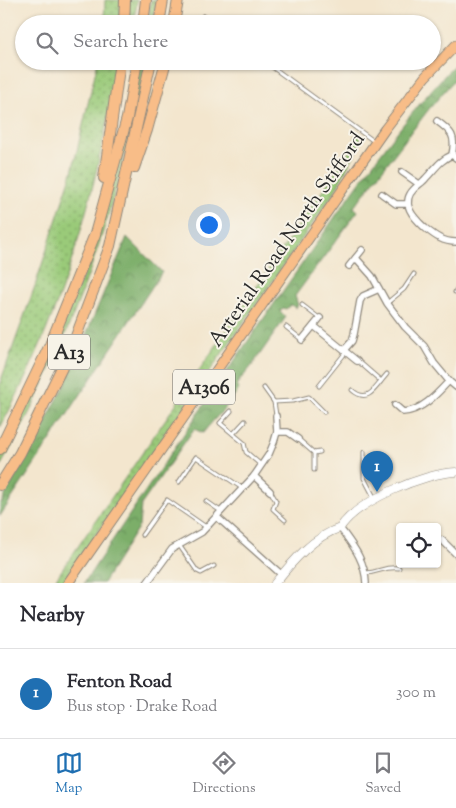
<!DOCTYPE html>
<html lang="en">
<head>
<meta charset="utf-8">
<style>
  body { margin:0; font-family:"Sorts Mill Goudy",serif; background:#f2f2f3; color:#2b2b33 }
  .controls { position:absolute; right:15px; bottom:15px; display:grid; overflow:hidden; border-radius:5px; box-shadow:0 1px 4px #0004 }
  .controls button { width:45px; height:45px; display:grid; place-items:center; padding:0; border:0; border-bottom:1px solid #e1e1e2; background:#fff; color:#2b2b33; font:25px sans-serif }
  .you { position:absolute; left:208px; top:224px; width:18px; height:18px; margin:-12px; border:4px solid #fff; border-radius:50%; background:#1a73e8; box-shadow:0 0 0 8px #1a73e833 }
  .badge { display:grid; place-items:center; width:32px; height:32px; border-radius:50%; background:#1f6fb2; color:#fff; font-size:16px; font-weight:700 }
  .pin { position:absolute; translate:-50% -41px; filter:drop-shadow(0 1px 2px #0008) }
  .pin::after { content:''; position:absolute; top:26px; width:18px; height:15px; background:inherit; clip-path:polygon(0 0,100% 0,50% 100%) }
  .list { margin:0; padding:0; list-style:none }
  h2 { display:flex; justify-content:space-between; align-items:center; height:65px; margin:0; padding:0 20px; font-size:21px }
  h2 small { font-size:16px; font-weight:400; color:#7c7c81 }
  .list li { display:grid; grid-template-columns:32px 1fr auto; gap:15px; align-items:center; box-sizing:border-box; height:90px; padding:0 20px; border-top:1px solid #e1e1e2 }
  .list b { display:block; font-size:19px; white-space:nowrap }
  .list p { margin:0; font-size:16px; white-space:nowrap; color:#7c7c81 }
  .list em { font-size:16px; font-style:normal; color:#7c7c81 }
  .icon { flex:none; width:28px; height:28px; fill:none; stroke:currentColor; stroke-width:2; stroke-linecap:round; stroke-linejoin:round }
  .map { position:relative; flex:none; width:456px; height:583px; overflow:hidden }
  .search { position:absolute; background:#fff; box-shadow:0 1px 4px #0004; left:15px; right:15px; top:15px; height:55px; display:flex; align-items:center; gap:12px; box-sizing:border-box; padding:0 18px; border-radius:28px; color:#7c7c81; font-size:19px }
  .sheet { height:155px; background:#fff }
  nav { display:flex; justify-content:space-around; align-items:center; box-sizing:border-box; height:70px; border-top:1px solid #e1e1e2; background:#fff; font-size:14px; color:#7c7c81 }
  nav a { display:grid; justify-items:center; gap:2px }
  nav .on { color:#1f6fb2 }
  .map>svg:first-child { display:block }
</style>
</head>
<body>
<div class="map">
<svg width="456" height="583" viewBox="0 0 456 583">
  <defs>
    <pattern id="grass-dots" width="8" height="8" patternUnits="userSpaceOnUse" patternTransform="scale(1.25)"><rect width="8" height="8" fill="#9aca79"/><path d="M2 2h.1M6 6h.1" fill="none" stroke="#7ea463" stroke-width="1.8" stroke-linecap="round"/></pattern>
    <pattern id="forest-crowns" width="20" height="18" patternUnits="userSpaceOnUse" patternTransform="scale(1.25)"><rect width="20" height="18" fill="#7bae69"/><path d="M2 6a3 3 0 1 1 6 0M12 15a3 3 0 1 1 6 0" fill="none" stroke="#658e57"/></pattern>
  </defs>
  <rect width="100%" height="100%" fill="#f7f3e8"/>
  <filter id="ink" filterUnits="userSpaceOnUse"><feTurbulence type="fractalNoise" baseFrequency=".02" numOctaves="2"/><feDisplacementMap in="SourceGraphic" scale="10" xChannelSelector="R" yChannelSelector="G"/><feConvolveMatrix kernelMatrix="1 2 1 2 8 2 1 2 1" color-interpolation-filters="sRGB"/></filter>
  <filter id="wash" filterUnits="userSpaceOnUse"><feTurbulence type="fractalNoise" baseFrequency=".0096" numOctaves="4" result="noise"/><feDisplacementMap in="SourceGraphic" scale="20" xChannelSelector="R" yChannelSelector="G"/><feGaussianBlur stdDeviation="1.12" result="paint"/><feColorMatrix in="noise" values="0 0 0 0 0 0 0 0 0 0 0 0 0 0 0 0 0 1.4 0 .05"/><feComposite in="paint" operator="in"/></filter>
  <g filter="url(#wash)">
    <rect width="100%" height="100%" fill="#f3e6ce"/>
    <!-- grass -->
    <g fill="url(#grass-dots)" stroke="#627a52">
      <path d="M105 0H121L119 24H104Z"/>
      <path d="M129 0H137L134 24H127Z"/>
      <path d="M151 0H156L153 24H148Z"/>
      <path d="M98 61H117C98 191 63 312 0 428V383L35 286 72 172Z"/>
      <path d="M141 61H146C119 203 72 342 0 467V458L49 360 84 273Z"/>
      <path d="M359 131 361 142 334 193 62 583H53L356 142 354 137Z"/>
    </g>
    <!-- forest -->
    <g fill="url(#forest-crowns)" stroke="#536c4a">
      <path d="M456 63V78L429 109 354 207 358 211 295 296 298 305 296 308 291 305 286 309 283 308 280 311 286 317 251 367 236 385 239 389C229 407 215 417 203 433L194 429 141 505 139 526 103 583H84C156 474 229 367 304 261 352 193 399 123 456 63Z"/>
      <path d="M127 237 162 272 0 516V505L65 385Z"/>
    </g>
  </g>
  <g filter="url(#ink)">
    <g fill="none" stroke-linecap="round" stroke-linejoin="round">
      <!-- service casing -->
      <g stroke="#8f887c" stroke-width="5">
        <g id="service">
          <path d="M203 16 213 24"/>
          <path d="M264 61 375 142"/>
          <path d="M455 292 456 290"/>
          <path d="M387 303 404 289 414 274"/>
          <path d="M302 305 319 318"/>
          <path d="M286 327 301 339"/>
          <path d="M358 361 381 381"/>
          <path d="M319 386 346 352"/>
          <path d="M264 388 274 402 276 415"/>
          <path d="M352 390C369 405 376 386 387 374"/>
          <path d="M274 402 293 401 309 397 324 412"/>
          <path d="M231 411 220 423 244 443 246 452 261 465"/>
          <path d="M233 434 245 421"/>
          <path d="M298 439 314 453V470"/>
          <path d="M364 452V478L375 499"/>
          <path d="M314 453 320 452"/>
          <path d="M179 482 196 457 242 488"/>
          <path d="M271 492 276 501 273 509 285 520"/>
          <path d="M206 501 222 512"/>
          <path d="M142 535 167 500 206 527"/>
          <path d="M179 545 197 571 201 573 214 566"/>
          <path d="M366 573C380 572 385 566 399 568"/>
        </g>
      </g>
      <!-- minor casing -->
      <g stroke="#8f887c" stroke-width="8">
        <g id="minor">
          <path d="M437 121C452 132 456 136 452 155"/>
          <path d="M456 158 452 155C440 160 435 169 426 178 423 182 418 185 414 189 400 203 413 217 425 228 435 236 443 242 456 242"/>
          <path d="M402 172 419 184"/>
          <path d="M382 194 396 204H408"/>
          <path d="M356 258 372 276 387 303 405 327 424 346 434 363 449 381 456 387"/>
          <path d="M349 266 362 250"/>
          <path d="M314 326 357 361"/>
          <path d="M302 340 320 318"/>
          <path d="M344 350 352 341 354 334 360 301 363 296 379 289"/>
          <path d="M395 405 403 412C422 411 437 394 449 381"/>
          <path d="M277 432H288L298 439"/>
          <path d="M254 476 270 491"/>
          <path d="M217 517 282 575"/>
          <path d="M340 528C353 546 365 560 366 583"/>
          <path d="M442 540 456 554"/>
          <path d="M147 583 172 549 202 532 254 476 269 454 274 442 277 432 276 416"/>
        </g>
      </g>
      <!-- tertiary casing -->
      <g stroke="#8f887c" stroke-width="9">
        <path id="tertiary" d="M275 583C292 562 314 536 340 528 357 501 424 473 456 472"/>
      </g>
      <!-- primary casing -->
      <g stroke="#8f887c" stroke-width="11">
        <path id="primary" d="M68 583 385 129 425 77 456 45"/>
      </g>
      <!-- trunk casing -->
      <g stroke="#8f887c" stroke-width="12">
        <g id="trunk">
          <path d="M124 24 125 0"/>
          <path d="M143 24 146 0"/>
          <path d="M159 24 163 0"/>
          <path d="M174 24 178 0"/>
          <path d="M134 168 147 130 166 61"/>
          <path d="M104 178 120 61"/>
          <path d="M0 449 50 345 95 234 127 118 137 61"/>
          <path d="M0 485 20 453 72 347 110 246 151 61"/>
        </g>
      </g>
      <!-- service -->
      <use href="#service" stroke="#fff" stroke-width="3"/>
      <!-- minor -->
      <use href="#minor" stroke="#fff" stroke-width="5.5"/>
      <!-- tertiary -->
      <use href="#tertiary" stroke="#fff" stroke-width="8"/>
      <!-- primary -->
      <use href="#primary" stroke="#f8bd88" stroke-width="9"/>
      <!-- trunk -->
      <use href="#trunk" stroke="#f8bd88" stroke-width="10"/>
    </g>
  </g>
  <g text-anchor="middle" stroke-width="4" stroke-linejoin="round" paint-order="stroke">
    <!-- shield labels -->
    <g fill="#f7f3e8" stroke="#686764" stroke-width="1">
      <rect x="48" y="334.5" width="42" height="35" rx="4"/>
      <rect x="173" y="369.5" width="62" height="35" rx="4"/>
    </g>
    <g font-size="20" font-weight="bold" fill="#2b2b2b">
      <text x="69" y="359">A13</text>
      <text x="204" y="394">A1306</text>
    </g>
    <!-- street labels -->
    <g font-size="21" fill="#2b2b2b" stroke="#f7f3e8">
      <text transform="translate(286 239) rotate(-55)" y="7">Arterial Road North Stifford</text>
    </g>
  </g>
</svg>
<div class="controls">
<button><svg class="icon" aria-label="locate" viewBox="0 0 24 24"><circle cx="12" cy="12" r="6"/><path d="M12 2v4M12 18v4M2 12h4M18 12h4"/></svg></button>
</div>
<div class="you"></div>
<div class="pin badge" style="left:377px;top:492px">1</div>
<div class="search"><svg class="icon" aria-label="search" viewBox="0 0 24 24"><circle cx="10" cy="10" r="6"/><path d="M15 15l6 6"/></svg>Search here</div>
</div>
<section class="sheet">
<h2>Nearby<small></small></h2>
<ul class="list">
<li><span class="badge">1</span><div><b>Fenton Road</b><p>Bus stop · Drake Road</p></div><em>300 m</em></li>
</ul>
</section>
<nav>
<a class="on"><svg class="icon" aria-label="map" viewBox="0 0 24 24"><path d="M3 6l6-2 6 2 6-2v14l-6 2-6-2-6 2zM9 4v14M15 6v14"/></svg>Map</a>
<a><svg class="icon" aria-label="directions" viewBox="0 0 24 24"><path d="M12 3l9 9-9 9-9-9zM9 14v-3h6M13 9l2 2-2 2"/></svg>Directions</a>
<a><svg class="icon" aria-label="saved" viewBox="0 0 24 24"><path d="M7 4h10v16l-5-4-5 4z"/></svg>Saved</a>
</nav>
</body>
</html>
